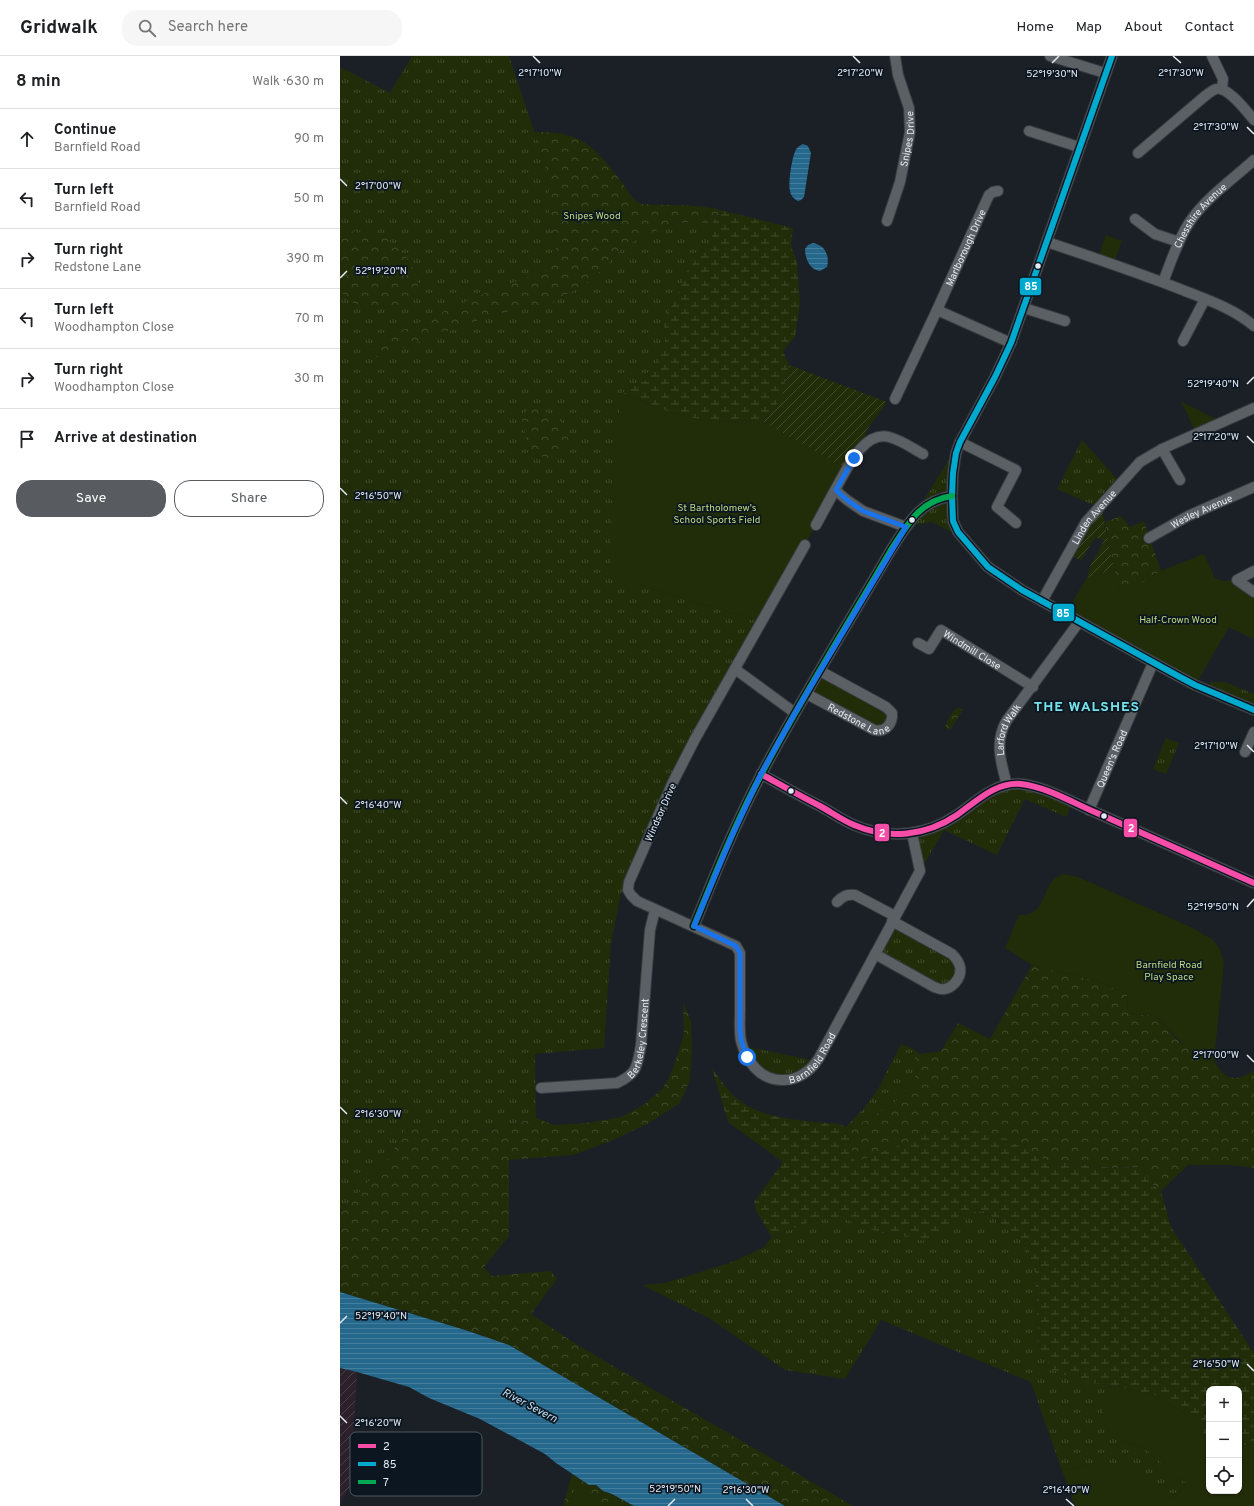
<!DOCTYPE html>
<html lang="en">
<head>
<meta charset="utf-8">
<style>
  body { margin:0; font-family:Overpass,sans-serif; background:#f6f6f6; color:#202124 }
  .controls { position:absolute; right:12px; bottom:12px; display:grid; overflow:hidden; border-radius:8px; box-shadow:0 1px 3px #0004 }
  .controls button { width:36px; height:36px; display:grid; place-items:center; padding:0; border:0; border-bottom:1px solid #e0e0e0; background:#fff; color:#202124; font:20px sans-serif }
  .stop { position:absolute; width:12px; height:12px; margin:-9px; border:3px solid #1a73e8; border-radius:50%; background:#fff }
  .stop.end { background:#1a73e8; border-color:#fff; box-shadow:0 1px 4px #0008 }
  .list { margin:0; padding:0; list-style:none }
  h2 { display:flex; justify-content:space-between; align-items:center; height:52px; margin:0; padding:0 16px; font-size:17px }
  h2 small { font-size:13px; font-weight:400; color:#757577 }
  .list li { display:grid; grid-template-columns:26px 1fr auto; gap:12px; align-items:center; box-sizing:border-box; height:60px; padding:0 16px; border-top:1px solid #e0e0e0 }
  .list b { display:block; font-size:15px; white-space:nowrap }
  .list p { margin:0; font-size:13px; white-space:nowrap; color:#757577 }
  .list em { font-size:13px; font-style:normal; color:#757577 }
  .actions { display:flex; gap:8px; padding:12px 16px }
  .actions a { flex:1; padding:9px 0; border:1px solid #585c61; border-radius:16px; text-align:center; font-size:14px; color:#585c61 }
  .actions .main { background:#585c61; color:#fff }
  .icon { flex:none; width:22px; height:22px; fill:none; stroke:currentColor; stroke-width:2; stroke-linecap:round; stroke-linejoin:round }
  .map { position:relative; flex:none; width:914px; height:1450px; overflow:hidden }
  header { display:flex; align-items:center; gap:24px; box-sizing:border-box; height:56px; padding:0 20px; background:#fff; border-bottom:1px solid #e0e0e0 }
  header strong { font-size:19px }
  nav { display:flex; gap:22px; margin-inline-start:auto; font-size:14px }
  .search { width:280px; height:36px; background:#f6f6f6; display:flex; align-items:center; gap:10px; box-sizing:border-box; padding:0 14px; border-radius:16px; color:#757577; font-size:15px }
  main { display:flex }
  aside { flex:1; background:#fff }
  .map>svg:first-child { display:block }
</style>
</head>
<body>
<header>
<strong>Gridwalk</strong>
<div class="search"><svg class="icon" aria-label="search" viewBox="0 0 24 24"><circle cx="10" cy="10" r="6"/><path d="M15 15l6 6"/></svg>Search here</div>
<nav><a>Home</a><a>Map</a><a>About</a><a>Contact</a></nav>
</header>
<main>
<aside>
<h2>8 min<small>Walk · 630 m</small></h2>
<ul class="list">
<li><svg class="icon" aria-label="ahead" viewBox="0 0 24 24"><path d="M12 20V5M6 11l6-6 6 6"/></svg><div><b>Continue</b><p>Barnfield Road</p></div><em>90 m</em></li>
<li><svg class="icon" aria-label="left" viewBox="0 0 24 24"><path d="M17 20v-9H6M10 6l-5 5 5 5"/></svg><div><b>Turn left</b><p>Barnfield Road</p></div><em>50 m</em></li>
<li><svg class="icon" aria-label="right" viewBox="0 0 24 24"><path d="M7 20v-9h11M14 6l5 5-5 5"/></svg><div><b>Turn right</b><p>Redstone Lane</p></div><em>390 m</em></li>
<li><svg class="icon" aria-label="left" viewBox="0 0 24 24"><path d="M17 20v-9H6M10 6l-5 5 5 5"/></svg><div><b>Turn left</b><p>Woodhampton Close</p></div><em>70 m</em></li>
<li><svg class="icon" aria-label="right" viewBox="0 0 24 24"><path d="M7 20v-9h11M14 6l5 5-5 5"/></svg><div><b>Turn right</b><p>Woodhampton Close</p></div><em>30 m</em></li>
<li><svg class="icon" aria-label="arrive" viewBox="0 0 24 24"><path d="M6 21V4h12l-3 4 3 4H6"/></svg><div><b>Arrive at destination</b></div></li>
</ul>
<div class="actions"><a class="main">Save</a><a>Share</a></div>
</aside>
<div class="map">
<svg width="914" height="1450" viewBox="0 0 914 1450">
  <defs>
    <pattern id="industrial-furrows" width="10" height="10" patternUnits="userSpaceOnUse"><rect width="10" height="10" fill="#2c202b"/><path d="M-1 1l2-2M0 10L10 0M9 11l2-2" fill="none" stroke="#4a414a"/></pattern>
    <pattern id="grass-tufts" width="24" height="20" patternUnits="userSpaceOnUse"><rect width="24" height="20" fill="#212c09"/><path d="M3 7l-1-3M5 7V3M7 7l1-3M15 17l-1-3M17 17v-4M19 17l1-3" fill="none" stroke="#414b2d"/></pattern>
    <pattern id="forest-crowns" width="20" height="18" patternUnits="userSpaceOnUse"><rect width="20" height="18" fill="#212c09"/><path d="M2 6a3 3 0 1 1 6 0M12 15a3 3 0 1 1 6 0" fill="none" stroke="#414b2d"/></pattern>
    <pattern id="wetland-marsh" width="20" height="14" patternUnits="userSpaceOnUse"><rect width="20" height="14" fill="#212c09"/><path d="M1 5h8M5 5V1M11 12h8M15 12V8" fill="none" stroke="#414b2d"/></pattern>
    <pattern id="garden-furrows" width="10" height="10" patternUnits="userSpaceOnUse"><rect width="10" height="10" fill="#212c09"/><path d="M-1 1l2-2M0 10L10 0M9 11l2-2" fill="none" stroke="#414b2d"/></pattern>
    <pattern id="water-rules" width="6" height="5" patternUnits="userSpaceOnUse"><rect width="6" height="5" fill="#26688b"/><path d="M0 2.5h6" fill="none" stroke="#457e9c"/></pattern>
  </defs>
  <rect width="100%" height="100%" fill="#1a2026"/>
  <!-- industrial -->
  <path fill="url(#industrial-furrows)" d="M0 1312 17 1316 11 1428 0 1448Z"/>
  <!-- grass -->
  <g fill="url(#grass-tufts)">
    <path d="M72 0H169L205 108 209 131V167L216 188 215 202 206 215 101 257 58 276 27 294 36 301 152 259 211 248 246 227 264 212 282 192 298 183 333 167 373 165V173L371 184 347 215 333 248 324 261 325 286 319 303 309 324 292 330 270 516 279 523 415 564 420 567 355 683 289 826 281 837 271 887 264 992 195 998 196 1062 150 1074 117 1066 101 1069H68L48 1103 9 1148 0 1156V11L50 37Z"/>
    <path d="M742 384 777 423 753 449 717 433Z"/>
    <path d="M620 386 613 417 618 476 613 477 592 466 566 471 575 458Z"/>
    <path d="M872 626H885L914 638V654L864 633Z"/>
    <path d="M826 682 839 687 826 718 813 713Z"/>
    <path d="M673 729 733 746 726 761 685 743 657 799 604 774 580 815 572 777Z"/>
    <path d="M552 865 612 898 621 913 604 933 535 898Z"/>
    <path d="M561 988 572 992 578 1013 572 1028 561 1041 547 1052 516 1070 506 1071 525 1051 538 1033Z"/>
    <path d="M403 990 477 1005 461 1020 431 1022Z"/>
    <path d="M645 1155 683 1186 695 1216 699 1297 744 1326 777 1330 763 1352 780 1383 805 1393 823 1408 834 1421 846 1426 838 1439 827 1443 817 1430 749 1408 722 1415 691 1326 541 1264 505 1323 445 1314 367 1261 302 1229 325 1227 392 1206 423 1192 432 1181 476 1163H506L528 1173 587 1185 618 1161Z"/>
  </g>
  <!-- forest -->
  <g fill="url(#forest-crowns)">
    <path d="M194 76C243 75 255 91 283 128 288 135 292 144 301 148 328 150 357 147 384 155L373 165 333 167 298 183 282 192 264 212 246 227 211 248 152 259 37 301 27 294 58 276 152 234 206 215 215 202 216 188 209 167V131L205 108Z"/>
    <path d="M2 175 27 176 38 180 47 183 58 192 68 203 77 220 78 229 76 237 70 246 63 252 45 254 16 248 6 243 0 233V177Z"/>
    <path d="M194 349 218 363 223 368 232 384V390L229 395 222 400 215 403H208L195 397 190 392 187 384 181 360Z"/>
    <path d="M781 460 790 471 804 465 821 515 864 498 874 521 914 583 889 571 855 629 791 580 774 513 765 466Z"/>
    <path d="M618 651 623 654 610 674 605 671C608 662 611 657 618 651Z"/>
    <path d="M692 909 757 925 787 938 788 957 816 960C826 970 835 983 846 991 854 997 870 1001 876 1008 882 1015 883 1021 895 1022 903 1022 908 1018 914 1014V1112L891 1109H848L821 1135 814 1130 801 1111 774 1112 705 1104 676 1089 515 1106 506 1071 516 1070 547 1052 561 1041 572 1028 578 1013 572 992 579 998 601 995 618 967 650 983Z"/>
    <path d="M343 946 351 965 352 997 350 1024 340 1047 309 1067 271 1085 233 1099 169 1104V1180L144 1211 151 1220 211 1215 217 1223 191 1258 239 1290 513 1450H445L169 1289 125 1274 0 1236V1156L9 1148 48 1103 68 1069H101L117 1066 150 1074 196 1062 214 1069 246 1067 281 1061 305 1048 323 1032 332 1015 344 978Z"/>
    <path d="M233 1418 249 1429H256L263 1435 272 1438 294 1450H223L230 1425Z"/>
  </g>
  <!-- wetland -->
  <g fill="url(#wetland-marsh)">
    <path d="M384 155 453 172 451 190 457 205 460 247 455 281 443 295 449 309 441 343 423 366 366 365 329 356 282 337 292 330 309 323 319 303 325 286 324 261 333 248 347 215 371 184 373 173V165Z"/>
    <path d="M372 1012C379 1021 385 1031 393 1039 421 1065 463 1064 499 1068L506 1071 515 1106 594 1076 618 1071 655 1077 705 1104 774 1112 801 1111 814 1130 821 1135 831 1171 914 1297V1388L899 1390V1333H869V1385L855 1364 817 1340 777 1330 744 1326 715 1315 699 1296 695 1216 683 1186 645 1155 618 1161 587 1185 528 1173 506 1163H476L432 1181 416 1155 414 1146 443 1106 388 1066Z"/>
  </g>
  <!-- park -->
  <g fill="#212c09">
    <path d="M766 179 782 185 775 204 759 198Z"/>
    <path d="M282 337 329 356 366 365 423 366 508 413 420 567 415 564 279 523 270 516 273 403Z"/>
    <path d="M840 345 882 366 856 378 846 355Z"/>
    <path d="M864 498 874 521 882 525 897 524 914 536V583L889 571 855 629 725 558 747 522 774 513 781 539 821 515Z"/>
    <path d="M483 623H485L547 656 548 666 537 671 476 637C473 631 477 626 483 623Z"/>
    <path d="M722 818 738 821 853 872 866 880 872 883 880 893 884 908 876 985 874 1001 876 1007 846 991 816 960 788 957 787 938 757 925 692 909 665 892 679 859C704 860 701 840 712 825 714 823 719 820 722 818Z"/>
    <path d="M777 1330 817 1340 855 1364 869 1385V1435H899V1390L914 1388V1450H735L722 1415 749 1408 773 1407 790 1415 817 1430 827 1443 838 1439 846 1426 834 1421 823 1408 805 1393 780 1383 763 1370V1352Z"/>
    <path d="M235 1431 269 1450H229Z"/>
  </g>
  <!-- garden -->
  <g fill="url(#garden-furrows)">
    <path d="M449 309 547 346 526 375V382L519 387 502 410 423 366 441 343Z"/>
    <path d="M762 454 774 513 747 522 750 510 764 485 755 481 741 505 733 500 747 474Z"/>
  </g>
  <!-- water -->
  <g fill="url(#water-rules)">
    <path d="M463 88 468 90 471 97 464 141 461 144 458 145C454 143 451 140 450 135 448 127 452 98 457 92 459 90 461 89 463 88Z"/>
    <path d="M473 187C485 189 490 200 487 211L480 215C470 214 465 203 465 193L468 189Z"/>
    <path d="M0 1236 125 1274 169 1289 445 1450H294L272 1438 263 1435 256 1429H249L216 1407 205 1398 140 1363 89 1342 69 1331 17 1316 0 1312Z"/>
  </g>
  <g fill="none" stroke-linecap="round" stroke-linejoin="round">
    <!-- minor casing -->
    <g stroke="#363b40" stroke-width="12">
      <g id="minor">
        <path d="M710 0 765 17"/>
        <path d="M772 0 671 287 655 321 620 386 616 397 613 417 612 440 613 465 618 476 648 511 682 534 838 620 855 629 914 654"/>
        <path d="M872 0 883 23 882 33"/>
        <path d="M689 75 739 91"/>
        <path d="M798 97 865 40C868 38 872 34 876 33 888 30 907 56 914 64"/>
        <path d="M795 163 815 178 839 186"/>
        <path id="s1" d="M547 165 560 126 570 76 569 52 558 19 555 0"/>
        <path d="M707 186C752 201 796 216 840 233 865 243 893 252 914 270"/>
        <path id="s2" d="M823 226C831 206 838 183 851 164 867 141 893 123 914 104"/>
        <path d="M684 252 725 265"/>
        <path d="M597 254 671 287"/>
        <path d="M843 285 865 243"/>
        <path id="s3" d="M555 343 597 254 649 139 653 136 658 135"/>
        <path d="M620 386 676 414 657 451 676 467"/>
        <path d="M822 393 840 424"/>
        <path d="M476 469 495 434"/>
        <path d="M566 471 523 455 507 444 495 434C506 415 523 374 549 381 561 384 572 392 583 398"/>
        <path id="s4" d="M809 482 848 460 914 431"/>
        <path id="s5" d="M465 489 355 683 333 726 289 826 288 834 291 839 297 845 396 890 400 897V903C400 920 400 937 400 955 400 965 399 975 401 985 406 1005 420 1024 442 1024 457 1025 471 1015 479 1002L580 815 572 777"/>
        <path d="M914 515 897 524 914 536"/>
        <path id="s6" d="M702 545 746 466 800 406 822 393 914 352"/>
        <path id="s7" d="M578 587 589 593 601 574 693 631"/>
        <path d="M395 613 455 657"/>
        <path id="s8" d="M467 638 534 674C546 677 553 667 552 657L546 651 480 615"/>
        <path d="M905 696 914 676"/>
        <path d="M421 718C441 729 460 740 480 750 491 756 502 764 514 769 549 784 586 780 617 759 637 745 655 726 681 728 707 731 733 747 757 757 809 780 862 804 914 827"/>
        <path id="s9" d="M667 729C661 707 654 685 667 664L739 566"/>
        <path id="s10" d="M749 754 813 607"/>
        <path d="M497 846C503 840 507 838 515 839L555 860"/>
        <path d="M354 870C375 818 396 766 422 717 462 641 508 568 551 494 568 468 579 445 612 440"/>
        <path d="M535 898 594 931C597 932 601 934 604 933 608 933 613 929 615 927 624 916 621 907 612 898L552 865"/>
        <path id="s11" d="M201 1032 277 1027C298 1017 297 1010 301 989L310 874 315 854"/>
      </g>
    </g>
    <!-- minor -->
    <use href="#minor" stroke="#5b6065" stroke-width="10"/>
    <!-- bus-1 casing -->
    <g stroke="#0c1621" stroke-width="9">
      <path id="bus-1" d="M421 718C441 729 460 740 480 750 491 756 502 764 514 769 549 784 586 780 617 759 637 745 655 726 681 728 707 731 733 747 757 757 809 780 862 804 914 827"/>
    </g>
    <!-- bus-2 casing -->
    <g stroke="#0c1621" stroke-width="9">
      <path id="bus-2" d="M772 0 671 287 655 321 620 386 616 397 613 417 612 440 613 465 618 476 648 511 682 534 838 620 855 629 914 654"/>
    </g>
    <!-- bus-3 casing -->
    <g stroke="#0c1621" stroke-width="9">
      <path id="bus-3" d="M354 870C375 818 396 766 422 717 462 641 508 568 551 494 568 468 579 445 612 440"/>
    </g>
    <!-- bus-1 -->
    <use href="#bus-1" stroke="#f54da8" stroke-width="6"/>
    <!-- bus-2 -->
    <use href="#bus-2" stroke="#00a9ce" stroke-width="6"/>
    <!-- bus-3 -->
    <use href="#bus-3" stroke="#00a651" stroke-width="6"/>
  </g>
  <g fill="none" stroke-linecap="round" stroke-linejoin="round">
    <!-- route -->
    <path stroke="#1a73e8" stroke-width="5" d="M407 1001 401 984 400 973V897L396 890 354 870 391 782 421 718 455 657 566 471 523 455 507 444 496 434 514 402"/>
  </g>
  <!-- ticks -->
  <path fill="none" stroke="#e4ebf4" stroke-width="1.5" d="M193 0 200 7M513 0 520 7M833 0 841 7M712 7 719 0M907 71 914 78M0 123 7 130M0 222 7 215M907 328 914 321M907 380 914 387M0 432 7 439M907 689 914 696M0 741 7 748M907 851 914 843M907 999 914 1006M0 1051 7 1058M0 1267 7 1260M907 1308 914 1315M0 1360 7 1367M406 1443 413 1450M726 1443 734 1450M328 1450 335 1443"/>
  <!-- markers -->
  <g fill="#e4ebf4" stroke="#0c1621" stroke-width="1.5">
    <circle cx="698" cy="210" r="3.5"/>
    <circle cx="572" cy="464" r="3.5"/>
    <circle cx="451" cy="735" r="3.5"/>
    <circle cx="764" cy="760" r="3.5"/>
  </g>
  <g text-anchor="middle" stroke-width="3.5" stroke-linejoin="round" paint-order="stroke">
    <!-- street labels -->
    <g font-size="10" fill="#e4ebf4" stroke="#0c1621">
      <text dy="4" stroke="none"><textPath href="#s1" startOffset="85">Snipes Drive</textPath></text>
      <text dy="4" stroke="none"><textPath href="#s2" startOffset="77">Chesshire Avenue</textPath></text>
      <text dy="4" stroke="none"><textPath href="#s3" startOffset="167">Marlborough Drive</textPath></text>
      <text dy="4" stroke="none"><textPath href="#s4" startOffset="59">Wesley Avenue</textPath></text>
      <text dy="4" stroke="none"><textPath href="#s6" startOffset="99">Linden Avenue</textPath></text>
      <text dy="4" stroke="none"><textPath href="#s7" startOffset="72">Windmill Close</textPath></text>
      <text dy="4" stroke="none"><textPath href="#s8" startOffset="58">Redstone Lane</textPath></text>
      <text dy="4" stroke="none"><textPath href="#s9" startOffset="58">Larford Walk</textPath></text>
      <text dy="4" stroke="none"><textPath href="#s10" startOffset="56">Queen's Road</textPath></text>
      <text transform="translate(320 756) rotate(-66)" y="4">Windsor Drive</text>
      <text dy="4" stroke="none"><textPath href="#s11" startOffset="130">Berkeley Crescent</textPath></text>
      <text dy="4" stroke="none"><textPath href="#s5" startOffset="709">Barnfield Road</textPath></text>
    </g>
    <!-- park labels -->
    <g font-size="10" fill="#bedc80" stroke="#0c1621">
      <text x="252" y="163">Snipes Wood</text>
      <text x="377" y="455">St Bartholomew's<tspan x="377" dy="12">School Sports Field</tspan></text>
      <text x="838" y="567">Half-Crown Wood</text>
      <text x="829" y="912">Barnfield Road<tspan x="829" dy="12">Play Space</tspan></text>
    </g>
    <!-- water labels -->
    <g font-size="11" font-style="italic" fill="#c0e4fa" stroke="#0c1621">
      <text transform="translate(190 1349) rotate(28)" y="4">River Severn</text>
    </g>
    <!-- district labels -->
    <g font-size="14" font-weight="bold" letter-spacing="1" fill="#75e1e9" stroke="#0c1621">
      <text x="747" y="655">THE WALSHES</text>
    </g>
  </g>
  <!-- legend -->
  <rect x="10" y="1376" width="132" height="64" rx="6" fill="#0c1621" stroke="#4d5660" stroke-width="1"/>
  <rect x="18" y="1388" width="18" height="4" fill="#f54da8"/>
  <rect x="18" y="1406" width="18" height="4" fill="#00a9ce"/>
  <rect x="18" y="1424" width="18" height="4" fill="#00a651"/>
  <g font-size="11" fill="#e4ebf4">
    <text x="43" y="1394">2</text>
    <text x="43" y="1412">85</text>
    <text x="43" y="1430">7</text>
  </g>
  <g font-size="10" text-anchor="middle" fill="#e4ebf4" stroke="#0c1621" stroke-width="3.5" stroke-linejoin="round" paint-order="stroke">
    <text x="200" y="20">2°17'10"W</text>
    <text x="520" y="20">2°17'20"W</text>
    <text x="841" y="20">2°17'30"W</text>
    <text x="712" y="21">52°19'30"N</text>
    <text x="876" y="74">2°17'30"W</text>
    <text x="38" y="133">2°17'00"W</text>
    <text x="41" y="218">52°19'20"N</text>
    <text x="873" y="331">52°19'40"N</text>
    <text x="876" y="384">2°17'20"W</text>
    <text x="38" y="443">2°16'50"W</text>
    <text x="876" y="693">2°17'10"W</text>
    <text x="38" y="752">2°16'40"W</text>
    <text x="873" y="854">52°19'50"N</text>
    <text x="876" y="1002">2°17'00"W</text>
    <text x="38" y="1061">2°16'30"W</text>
    <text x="41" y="1263">52°19'40"N</text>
    <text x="876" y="1311">2°16'50"W</text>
    <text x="38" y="1370">2°16'20"W</text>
    <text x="335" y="1436">52°19'50"N</text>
    <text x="406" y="1437">2°16'30"W</text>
    <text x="726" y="1437">2°16'40"W</text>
  </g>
  <g stroke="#0c1621" stroke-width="1.5">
    <rect x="679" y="221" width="23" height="19" rx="4" fill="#00a9ce"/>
    <rect x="712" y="547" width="23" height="19" rx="4" fill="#00a9ce"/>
    <rect x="783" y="762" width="15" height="20" rx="4" fill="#f54da8"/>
    <rect x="534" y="767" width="16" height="19" rx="4" fill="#f54da8"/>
  </g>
  <g font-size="11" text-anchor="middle" font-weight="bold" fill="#fff">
    <text x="691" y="234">85</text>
    <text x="723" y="561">85</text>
    <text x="791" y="776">2</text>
    <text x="542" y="781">2</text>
  </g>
</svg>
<div class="controls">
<button>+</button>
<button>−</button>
<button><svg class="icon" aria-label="locate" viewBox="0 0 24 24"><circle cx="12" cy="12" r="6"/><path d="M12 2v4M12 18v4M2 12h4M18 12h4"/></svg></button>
</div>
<div class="stop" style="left:407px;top:1001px"></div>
<div class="stop end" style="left:514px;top:402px"></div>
</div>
</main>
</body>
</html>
